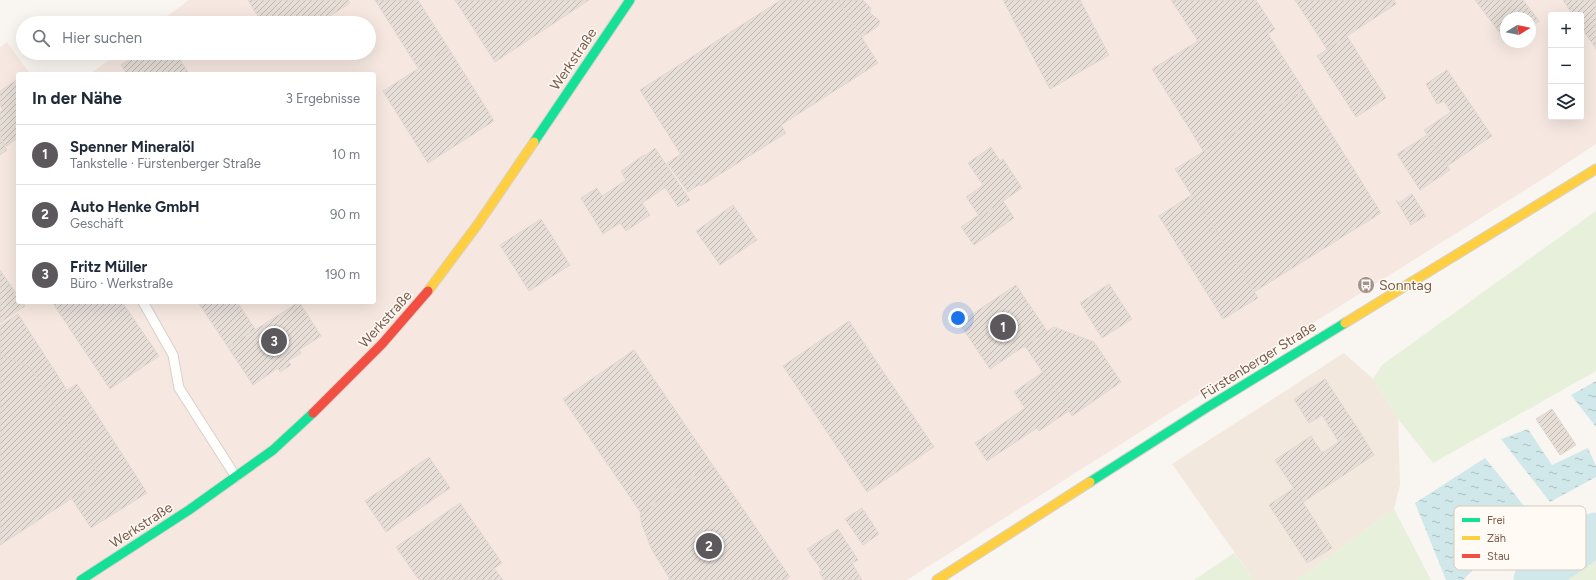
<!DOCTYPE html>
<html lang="de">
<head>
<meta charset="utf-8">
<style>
  body { margin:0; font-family:Figtree,sans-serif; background:#f6f6f7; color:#1f2937 }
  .controls { position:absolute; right:12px; top:12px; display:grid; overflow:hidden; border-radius:4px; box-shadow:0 4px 16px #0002 }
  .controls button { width:36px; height:36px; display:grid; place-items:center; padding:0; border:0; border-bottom:1px solid #e0e1e3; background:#fff; color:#1f2937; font:20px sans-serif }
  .compass { position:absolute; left:1500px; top:12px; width:36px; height:36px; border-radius:50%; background:#fff; box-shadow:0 4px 16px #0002; rotate:80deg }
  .you { position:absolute; left:958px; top:318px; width:14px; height:14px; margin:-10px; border:3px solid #fff; border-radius:50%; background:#1a73e8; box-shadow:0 0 0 6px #1a73e833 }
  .badge { display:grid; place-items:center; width:26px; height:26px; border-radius:50%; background:#5c585b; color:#fff; font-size:13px; font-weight:700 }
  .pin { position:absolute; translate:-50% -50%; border:2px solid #fff; box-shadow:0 1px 4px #0006 }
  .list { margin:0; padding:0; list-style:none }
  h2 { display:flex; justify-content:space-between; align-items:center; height:52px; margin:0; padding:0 16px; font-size:17px }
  h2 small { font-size:13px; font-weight:400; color:#747a83 }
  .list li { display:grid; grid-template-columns:26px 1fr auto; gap:12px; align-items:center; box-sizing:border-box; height:60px; padding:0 16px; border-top:1px solid #e0e1e3 }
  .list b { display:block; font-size:15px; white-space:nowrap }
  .list p { margin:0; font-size:13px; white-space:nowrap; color:#747a83 }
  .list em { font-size:13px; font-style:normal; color:#747a83 }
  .icon { flex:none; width:22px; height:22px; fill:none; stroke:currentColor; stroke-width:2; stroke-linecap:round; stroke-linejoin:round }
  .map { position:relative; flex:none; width:1596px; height:580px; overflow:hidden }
  .search { position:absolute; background:#fff; box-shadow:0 4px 16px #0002; left:16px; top:16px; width:360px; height:44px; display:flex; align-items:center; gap:10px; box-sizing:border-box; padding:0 14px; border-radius:22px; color:#747a83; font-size:15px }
  .panel { position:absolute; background:#fff; box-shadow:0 4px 16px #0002; left:16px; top:72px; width:360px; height:232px; border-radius:4px }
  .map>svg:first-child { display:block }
</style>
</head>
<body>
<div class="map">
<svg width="1596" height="580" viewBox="0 0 1596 580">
  <defs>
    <pattern id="water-ripples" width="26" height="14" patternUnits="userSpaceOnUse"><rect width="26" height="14" fill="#d0e8ea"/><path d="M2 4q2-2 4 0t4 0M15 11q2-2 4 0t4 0" fill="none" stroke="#aebfc0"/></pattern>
    <pattern id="building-hatch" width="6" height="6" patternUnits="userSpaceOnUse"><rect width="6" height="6" fill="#e6ded7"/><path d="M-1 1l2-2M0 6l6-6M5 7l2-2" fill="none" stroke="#bfb7b1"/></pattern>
  </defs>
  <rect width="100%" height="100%" fill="#f9f5f0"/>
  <!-- residential -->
  <path fill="#f2e8de" d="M1344 353 1373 379 1398 419 1400 485 1394 509 1297 580H1254L1172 464Z"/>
  <!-- commercial -->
  <path fill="#f6e8e1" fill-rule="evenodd" d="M189 0H1596V144L1541 180 1192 399 907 580H0V47L7 42 30 74H18V302H374V74H90L118 53H369V23H158ZM1551 15H1581V117H1551ZM1506 18H1530V42H1506Z"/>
  <!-- grass -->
  <g fill="#e7f0db">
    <path d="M1596 211V371L1433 463 1398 419 1373 379 1382 365Z"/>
    <path d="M1394 509 1431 580H1297Z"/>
    <path d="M1596 549V580H1552L1553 579Z"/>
    <path d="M1234 553 1254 580H1194Z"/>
  </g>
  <!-- water -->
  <g fill="url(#water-ripples)">
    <path d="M1596 381V427L1571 395Z"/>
    <path d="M1528 429 1552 465 1588 448 1596 466V477L1550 502 1501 439Z"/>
    <path d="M1485 458 1529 512 1463 580H1446L1415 503Z"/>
  </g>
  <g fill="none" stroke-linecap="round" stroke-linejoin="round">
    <!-- river -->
    <path stroke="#d0e8ea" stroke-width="43" d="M1535 580 1542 572 1596 534"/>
  </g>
  <!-- building -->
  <g fill="url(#building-hatch)" stroke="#e2d8d2">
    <path d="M248 0H348L350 3 319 23H262Z"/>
    <path d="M375 0H418L449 49 418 68Z"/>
    <path d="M455 0H589L495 62Z"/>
    <path d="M781 0H838L878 63 781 125 786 133 701 186 640 90Z"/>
    <path d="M838 0H863L871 8 870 13 880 21 878 26 862 37Z"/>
    <path d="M1003 0H1080L1109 55 1050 89Z"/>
    <path d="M1171 0H1256L1275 29 1268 34 1304 90 1204 152 1152 69 1198 41Z"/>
    <path d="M1295 0H1394L1396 4 1327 49Z"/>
    <path d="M1475 0H1523L1539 21 1530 28V18H1506V41Z"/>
    <path d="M1563 0H1596V49L1581 27V15H1573Z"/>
    <path d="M1347 36 1386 98 1356 117 1317 56Z"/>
    <path d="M449 49 494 121 428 163 383 91Z"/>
    <path d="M139 53H176L189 74H127L121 65Z"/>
    <path d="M1447 70 1492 136 1447 166 1424 130 1451 112 1444 101 1437 104 1426 84Z"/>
    <path d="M18 79V138L6 146 0 137V112L3 110 0 105V91Z"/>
    <path d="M1304 90 1381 213 1254 292 1175 169Z"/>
    <path d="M1427 135 1450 170 1420 190 1397 154Z"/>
    <path d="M0 137 7 150 0 155Z"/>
    <path d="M991 147 1000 161 1003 159 1022 188 980 217 966 197 983 185 968 163Z"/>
    <path d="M655 148 690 200 678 207 645 156Z"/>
    <path d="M681 154 700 184 688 192 667 163Z"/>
    <path d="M644 155 666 187 642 203 650 215 626 231 620 223 603 234 581 198 597 188 602 196 626 180 621 171Z"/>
    <path d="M1193 194 1258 298 1223 319 1159 216Z"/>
    <path d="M1412 194 1426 216 1411 225 1396 200 1399 203Z"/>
    <path d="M1003 201 1014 218 974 245 961 227 979 215 980 217Z"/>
    <path d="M733 205 757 240 720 265 696 231Z"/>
    <path d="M541 219 570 265 529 291 500 245Z"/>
    <path d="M0 270 18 296V302H22L25 306 0 323Z"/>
    <path d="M1109 284 1132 319 1102 338 1080 303Z"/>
    <path d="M1016 285 1047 331 990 369 959 323Z"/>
    <path d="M52 302H122L159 356 110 389Z"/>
    <path d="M198 302H237L255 329 228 347Z"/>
    <path d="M299 302 321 336 299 350 301 353 288 361 291 365 280 372 278 368 253 385 228 347Z"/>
    <path d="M18 314 67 390 77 384 147 493 91 528 72 499 102 479 30 367 0 355V326Z"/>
    <path d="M849 321 934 447 867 492 783 366Z"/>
    <path d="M1054 327 1094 342 1121 382 1072 416 1025 346Z"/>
    <path d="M634 350 712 464 641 513 563 399Z"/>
    <path d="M0 355 30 367 102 479 0 545Z"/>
    <path d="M1043 372 1069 411 1039 431 1037 428 987 461 975 443 1025 408 1014 392Z"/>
    <path d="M1325 379 1358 429 1339 442 1322 415 1309 423 1294 399Z"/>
    <path d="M1552 409 1576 445 1560 455 1536 419Z"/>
    <path d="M1358 429 1374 455 1303 502 1275 460 1311 436 1322 453Z"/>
    <path d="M429 457 450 488 386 532 365 501Z"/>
    <path d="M712 464 790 577 786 580H668L670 579 652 550 642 525 640 514Z"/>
    <path d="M1294 488 1332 548 1307 563 1269 505Z"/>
    <path d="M460 503 502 563 477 580H419L396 547Z"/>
    <path d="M862 508 879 534 863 545 845 519Z"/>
    <path d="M838 529 858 560 852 563 862 580H824L819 572 822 571 807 549Z"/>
    <path d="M494 568 503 580H477Z"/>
  </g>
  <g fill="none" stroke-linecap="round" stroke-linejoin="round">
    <!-- lane casing -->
    <g stroke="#d7d1cb" stroke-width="11">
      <path id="lane" d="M143 302 173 355 179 388 236 477"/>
    </g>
    <!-- fast casing -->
    <g stroke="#d9d2cb" stroke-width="11">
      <g id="fast">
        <path d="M534 142 630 0"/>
        <path d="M1090 482 1206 408 1345 323"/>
        <path d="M81 580 189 510 273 450 313 413"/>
      </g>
    </g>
    <!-- slow casing -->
    <g stroke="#d9d2cb" stroke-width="11">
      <g id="slow">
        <path d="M428 291 478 224 534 142"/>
        <path d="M1345 323 1596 169"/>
        <path d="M937 580 1090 482"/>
      </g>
    </g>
    <!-- jam casing -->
    <g stroke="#d9d2cb" stroke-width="11">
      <path id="jam" d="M313 413 382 344 428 291"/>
    </g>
    <!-- lane -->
    <use href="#lane" stroke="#fefefd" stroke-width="9"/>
    <!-- fast -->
    <use href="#fast" stroke="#16e098" stroke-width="9"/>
    <!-- slow -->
    <use href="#slow" stroke="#ffcf43" stroke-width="9"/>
    <!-- jam -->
    <use href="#jam" stroke="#f24e42" stroke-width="9"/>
  </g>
  <!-- icons -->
  <defs>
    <g id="bus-disc" transform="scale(0.9)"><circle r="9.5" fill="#a69286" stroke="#fffaf3"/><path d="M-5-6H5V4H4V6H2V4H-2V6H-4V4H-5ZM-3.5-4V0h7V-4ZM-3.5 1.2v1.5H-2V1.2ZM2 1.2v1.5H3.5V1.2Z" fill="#fff"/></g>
  </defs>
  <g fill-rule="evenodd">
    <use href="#bus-disc" x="1366" y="285"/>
  </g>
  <g text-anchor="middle" stroke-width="3" stroke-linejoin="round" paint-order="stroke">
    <!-- street labels -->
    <g font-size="14" fill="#7a5c4d" stroke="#fffaf3">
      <text transform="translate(573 59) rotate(-56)" y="5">Werkstraße</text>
      <text transform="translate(385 319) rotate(-48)" y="5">Werkstraße</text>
      <text transform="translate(1258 360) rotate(-32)" y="5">Fürstenberger Straße</text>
      <text transform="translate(141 525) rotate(-33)" y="5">Werkstraße</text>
    </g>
    <!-- poi labels -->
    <g font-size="14" fill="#7a5c4d" stroke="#fffaf3" text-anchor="start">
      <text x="1379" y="290">Sonntag</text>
    </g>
  </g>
  <!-- legend -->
  <rect x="1454" y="506" width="132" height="64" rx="6" fill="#fffaf3" stroke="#d7cbc1" stroke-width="1"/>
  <rect x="1462" y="518" width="18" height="4" fill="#16e098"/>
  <rect x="1462" y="536" width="18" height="4" fill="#ffcf43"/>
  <rect x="1462" y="554" width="18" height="4" fill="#f24e42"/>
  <g font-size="11" fill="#7a5c4d">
    <text x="1487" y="524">Frei</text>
    <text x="1487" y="542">Zäh</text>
    <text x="1487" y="560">Stau</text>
  </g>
</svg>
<div class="controls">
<button>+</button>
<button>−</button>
<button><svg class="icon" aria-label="layers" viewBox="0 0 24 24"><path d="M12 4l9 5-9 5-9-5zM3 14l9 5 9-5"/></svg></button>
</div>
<svg class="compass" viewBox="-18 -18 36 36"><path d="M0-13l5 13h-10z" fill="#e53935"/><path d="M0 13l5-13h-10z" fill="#747a83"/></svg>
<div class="you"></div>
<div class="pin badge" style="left:1003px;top:327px">1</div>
<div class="pin badge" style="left:709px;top:546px">2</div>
<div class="pin badge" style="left:274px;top:341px">3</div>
<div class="search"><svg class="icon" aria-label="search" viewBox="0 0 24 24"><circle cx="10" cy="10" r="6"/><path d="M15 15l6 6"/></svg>Hier suchen</div>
<section class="panel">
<h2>In der Nähe<small>3 Ergebnisse</small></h2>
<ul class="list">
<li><span class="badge">1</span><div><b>Spenner Mineralöl</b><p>Tankstelle · Fürstenberger Straße</p></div><em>10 m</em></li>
<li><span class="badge">2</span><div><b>Auto Henke GmbH</b><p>Geschäft</p></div><em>90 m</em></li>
<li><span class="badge">3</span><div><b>Fritz Müller</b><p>Büro · Werkstraße</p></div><em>190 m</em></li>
</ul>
</section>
</div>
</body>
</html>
